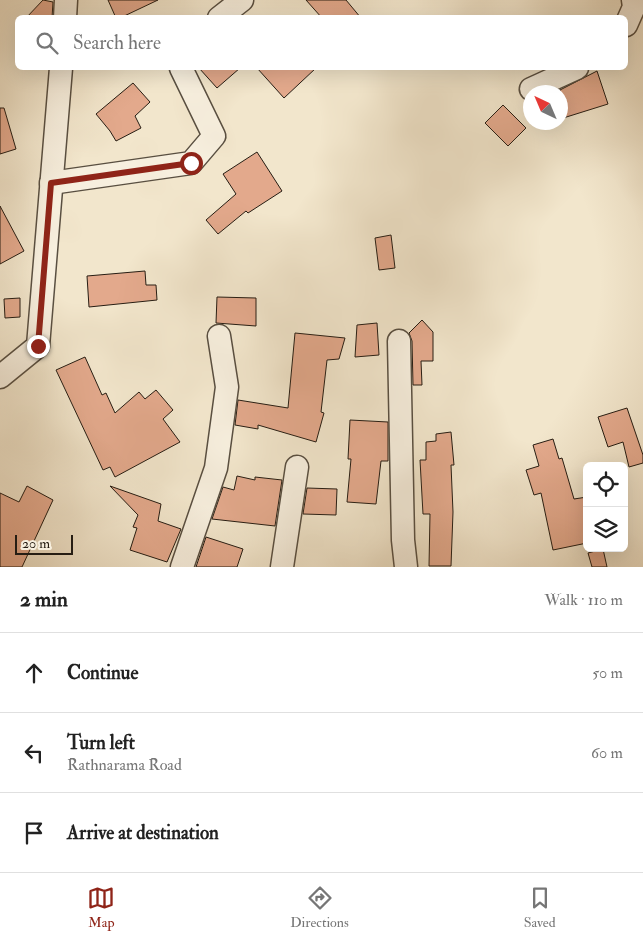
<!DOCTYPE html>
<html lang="en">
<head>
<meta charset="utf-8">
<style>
  body { margin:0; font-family:"IM FELL Double Pica",serif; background:#f6f6f6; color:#222 }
  .controls { position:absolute; right:15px; bottom:15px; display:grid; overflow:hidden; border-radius:8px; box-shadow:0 5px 20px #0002 }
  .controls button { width:45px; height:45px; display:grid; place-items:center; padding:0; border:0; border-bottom:1px solid #e0e0e0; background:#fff; color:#222; font:25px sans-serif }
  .compass { position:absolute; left:523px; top:85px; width:45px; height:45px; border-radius:50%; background:#fff; box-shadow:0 5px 20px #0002; rotate:316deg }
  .scale { position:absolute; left:15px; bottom:12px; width:58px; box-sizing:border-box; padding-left:5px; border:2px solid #261d13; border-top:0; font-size:14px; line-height:18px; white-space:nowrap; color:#261d13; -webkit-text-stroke:4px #f7efde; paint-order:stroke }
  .stop { position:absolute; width:15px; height:15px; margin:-11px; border:4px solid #8f2418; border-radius:50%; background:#fff }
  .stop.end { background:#8f2418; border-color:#fff; box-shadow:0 1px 5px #0008 }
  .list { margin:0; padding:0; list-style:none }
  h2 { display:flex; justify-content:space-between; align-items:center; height:65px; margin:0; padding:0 20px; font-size:21px }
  h2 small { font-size:16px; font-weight:400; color:#767676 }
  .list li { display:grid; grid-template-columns:32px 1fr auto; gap:15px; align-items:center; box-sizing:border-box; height:80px; padding:0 20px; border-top:1px solid #e0e0e0 }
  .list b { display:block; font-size:19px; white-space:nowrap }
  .list p { margin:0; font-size:16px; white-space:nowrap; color:#767676 }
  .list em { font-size:16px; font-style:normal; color:#767676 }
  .icon { flex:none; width:28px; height:28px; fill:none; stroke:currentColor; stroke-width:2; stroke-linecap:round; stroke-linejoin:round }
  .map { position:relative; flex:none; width:643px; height:567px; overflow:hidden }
  .search { position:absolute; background:#fff; box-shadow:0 5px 20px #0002; left:15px; right:15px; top:15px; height:55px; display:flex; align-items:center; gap:12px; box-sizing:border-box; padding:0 18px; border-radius:8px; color:#767676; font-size:19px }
  .sheet { height:305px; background:#fff }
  nav { display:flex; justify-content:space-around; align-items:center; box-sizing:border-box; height:70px; border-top:1px solid #e0e0e0; background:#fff; font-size:14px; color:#767676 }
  nav a { display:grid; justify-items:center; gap:2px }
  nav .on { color:#8f2418 }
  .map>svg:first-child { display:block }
</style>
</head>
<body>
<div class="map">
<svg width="643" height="567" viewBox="0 0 643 567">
  <rect width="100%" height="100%" fill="#f2e6cc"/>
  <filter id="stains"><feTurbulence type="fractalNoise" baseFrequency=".004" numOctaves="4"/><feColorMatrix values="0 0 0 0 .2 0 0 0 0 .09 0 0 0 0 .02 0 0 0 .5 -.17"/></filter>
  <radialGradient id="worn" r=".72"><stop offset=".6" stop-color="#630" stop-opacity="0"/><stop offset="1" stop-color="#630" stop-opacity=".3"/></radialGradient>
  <!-- building -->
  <g fill="#e3a98c" stroke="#261d13">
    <path d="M43 0 53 2 52 18H26Z"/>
    <path d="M108 0H158L120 18H116Z"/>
    <path d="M306 0H346L361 18H322Z"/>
    <path d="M199 68H240L217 88Z"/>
    <path d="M257 68H316L284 98Z"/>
    <path d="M597 71 608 104 560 119V90Z"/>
    <path d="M133 83 150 102 135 116 141 128 116 141 110 131 96 114Z"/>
    <path d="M503 105 526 128 508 146 485 123Z"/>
    <path d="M0 108H4L16 149 0 154Z"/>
    <path d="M257 152 282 191 248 213 246 211 218 234 206 220 236 194 223 174Z"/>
    <path d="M0 206 24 251 0 264Z"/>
    <path d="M391 235 395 268 379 270 375 238Z"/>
    <path d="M145 271 146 285H156L157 300 89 307 87 276Z"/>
    <path d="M217 297 256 298V326L216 323Z"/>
    <path d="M20 298V317L5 318 4 299Z"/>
    <path d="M422 320 433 332V361H421L422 385H413L412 341 409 333Z"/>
    <path d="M377 323 379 355 355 357 357 325Z"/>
    <path d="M295 333 345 338 339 359 327 360 321 412 324 413 316 442 258 425V429L235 425 238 400 288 408Z"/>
    <path d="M85 357 102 395 106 393 115 413 139 392 145 399 156 390 173 410 163 419 180 442 115 477 110 467 103 470 56 370Z"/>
    <path d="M627 408 643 455V463L629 467 623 442 608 447 598 417Z"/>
    <path d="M350 420 388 422V461H381L376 504 347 502 351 459H348Z"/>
    <path d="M451 432 454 465H451L453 512 451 566H429L430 514H423L420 460H426V442L436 441V434Z"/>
    <path d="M553 439 559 459 562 458 574 499 587 497V543L553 550 541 493 534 495 526 470 539 466 533 445Z"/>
    <path d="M237 476 255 480V477L282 480 275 526 212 519 223 487 234 490Z"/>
    <path d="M27 486 53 500 22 567H0V493L19 502Z"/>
    <path d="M110 486 161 504 158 521 181 529 167 562 130 550 137 528 133 527 138 515Z"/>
    <path d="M307 488 337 489 336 515 303 514Z"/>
    <path d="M206 537 243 549 237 567H196Z"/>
    <path d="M603 549 607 567H592L588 553Z"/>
  </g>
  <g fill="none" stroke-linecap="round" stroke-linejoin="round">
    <!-- minor casing -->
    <g stroke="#594f41" stroke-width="25">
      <g id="minor">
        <path d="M65 18 66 0"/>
        <path d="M219 18 242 0"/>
        <path d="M626 25 634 7 633 0"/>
        <path d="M531 89 577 68"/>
        <path d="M51 183 191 163 214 136 181 68"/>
        <path d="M399 341 403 540 406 567"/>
        <path d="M0 377 38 346 61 68"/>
        <path d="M182 567 216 468 227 387 219 336"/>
        <path d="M282 567 297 467"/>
      </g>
    </g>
    <!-- minor -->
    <use href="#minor" stroke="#f7efde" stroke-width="22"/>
  </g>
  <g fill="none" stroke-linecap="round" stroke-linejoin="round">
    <!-- route -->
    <path stroke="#8f2418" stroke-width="6" d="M38 346 51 183 191 163"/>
  </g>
  <rect width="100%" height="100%" filter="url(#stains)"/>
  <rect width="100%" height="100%" fill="url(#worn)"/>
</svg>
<div class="controls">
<button><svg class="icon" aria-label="locate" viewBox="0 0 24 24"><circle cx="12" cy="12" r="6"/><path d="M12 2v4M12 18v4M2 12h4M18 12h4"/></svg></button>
<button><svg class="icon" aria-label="layers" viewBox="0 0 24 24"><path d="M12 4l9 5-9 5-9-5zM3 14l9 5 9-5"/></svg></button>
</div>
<svg class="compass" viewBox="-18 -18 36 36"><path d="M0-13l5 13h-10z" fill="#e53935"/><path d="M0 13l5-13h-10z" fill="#767676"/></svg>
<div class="scale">20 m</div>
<div class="stop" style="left:191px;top:163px"></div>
<div class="stop end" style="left:38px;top:346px"></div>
<div class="search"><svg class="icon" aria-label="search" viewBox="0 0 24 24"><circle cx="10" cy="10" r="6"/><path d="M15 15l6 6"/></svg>Search here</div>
</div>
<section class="sheet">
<h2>2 min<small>Walk · 110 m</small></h2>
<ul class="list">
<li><svg class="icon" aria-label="ahead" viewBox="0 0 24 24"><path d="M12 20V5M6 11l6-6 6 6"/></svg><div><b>Continue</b></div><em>50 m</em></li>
<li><svg class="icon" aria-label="left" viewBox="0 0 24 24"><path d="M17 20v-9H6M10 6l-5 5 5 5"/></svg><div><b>Turn left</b><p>Rathnarama Road</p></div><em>60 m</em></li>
<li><svg class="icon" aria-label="arrive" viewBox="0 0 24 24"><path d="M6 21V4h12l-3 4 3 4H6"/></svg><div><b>Arrive at destination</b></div></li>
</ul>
</section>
<nav>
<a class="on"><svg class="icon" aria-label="map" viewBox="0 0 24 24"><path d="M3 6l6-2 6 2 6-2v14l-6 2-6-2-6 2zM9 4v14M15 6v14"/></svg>Map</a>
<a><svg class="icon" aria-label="directions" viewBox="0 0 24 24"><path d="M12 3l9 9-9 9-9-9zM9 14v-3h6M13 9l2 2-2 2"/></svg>Directions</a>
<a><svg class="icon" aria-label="saved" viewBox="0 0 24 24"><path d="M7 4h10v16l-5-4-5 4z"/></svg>Saved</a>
</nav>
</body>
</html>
